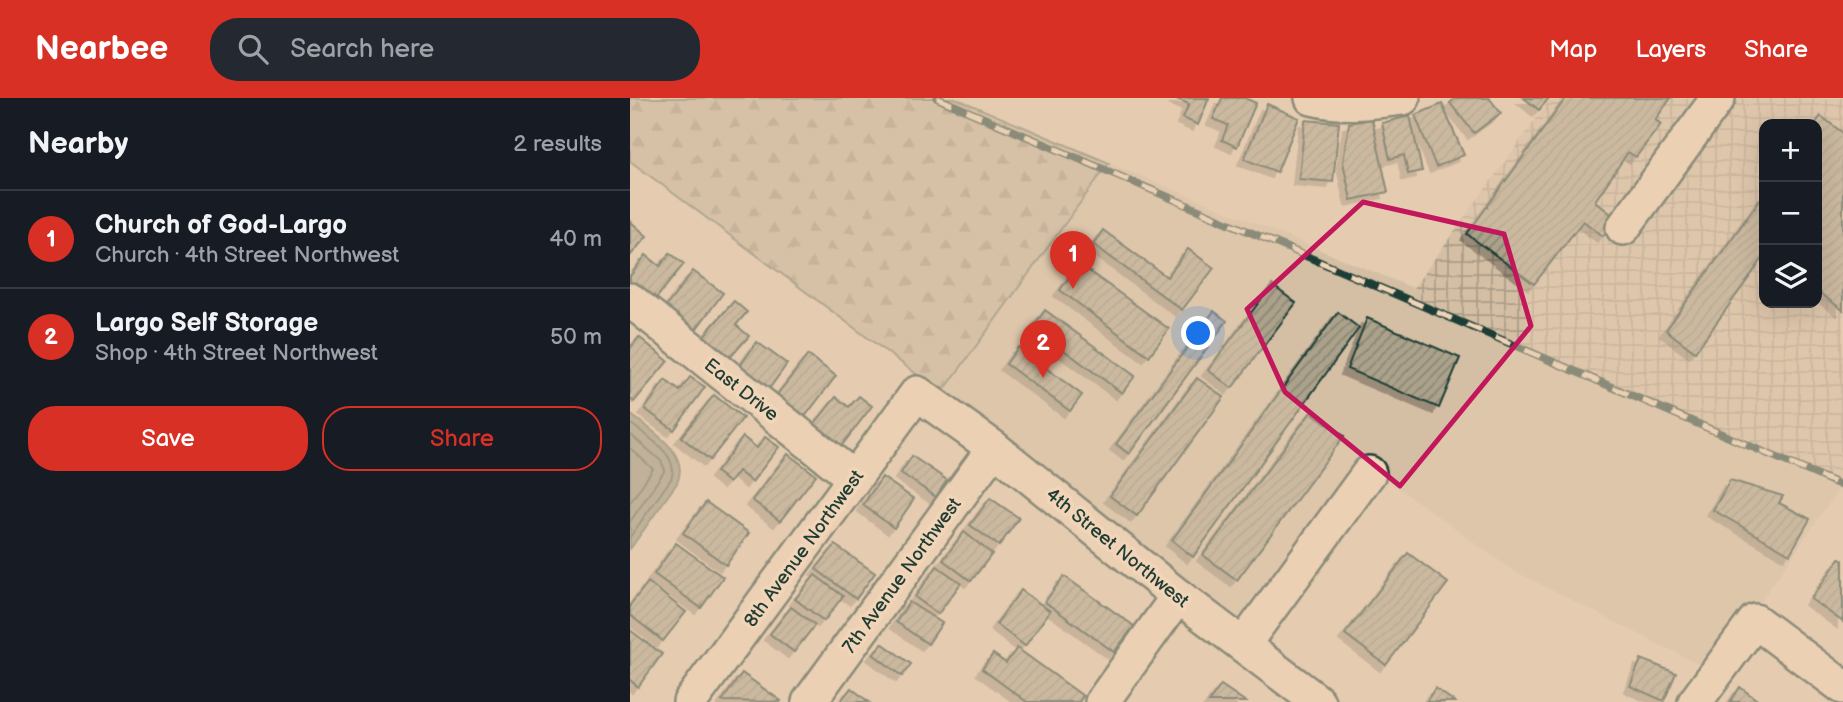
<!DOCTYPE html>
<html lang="en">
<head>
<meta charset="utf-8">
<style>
  body { margin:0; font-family:"Balsamiq Sans",sans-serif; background:#242831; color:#f1f3f6 }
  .controls { position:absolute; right:21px; top:21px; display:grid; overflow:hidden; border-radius:14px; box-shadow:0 7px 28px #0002 }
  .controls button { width:63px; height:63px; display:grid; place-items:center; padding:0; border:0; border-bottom:2px solid #363941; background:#171b24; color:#f1f3f6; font:35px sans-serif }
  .you { position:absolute; left:569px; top:236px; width:24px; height:24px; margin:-18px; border:5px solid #fff; border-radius:50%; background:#1a73e8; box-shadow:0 0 0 10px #1a73e833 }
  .badge { display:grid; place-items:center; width:46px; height:46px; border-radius:50%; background:#d93025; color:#fff; font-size:23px; font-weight:700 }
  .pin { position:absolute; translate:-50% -58px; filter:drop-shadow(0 2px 4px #0008) }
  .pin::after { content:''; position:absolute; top:37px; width:24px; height:21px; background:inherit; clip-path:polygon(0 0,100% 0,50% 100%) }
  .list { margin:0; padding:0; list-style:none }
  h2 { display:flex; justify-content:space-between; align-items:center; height:91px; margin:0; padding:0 28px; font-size:30px }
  h2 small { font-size:23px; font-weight:400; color:#9ea1a6 }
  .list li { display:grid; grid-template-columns:46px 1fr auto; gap:21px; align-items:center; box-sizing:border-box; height:98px; padding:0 28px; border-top:2px solid #363941 }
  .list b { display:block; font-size:26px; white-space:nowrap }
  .list p { margin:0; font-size:23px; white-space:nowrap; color:#9ea1a6 }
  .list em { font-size:23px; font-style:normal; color:#9ea1a6 }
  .actions { display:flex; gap:14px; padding:21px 28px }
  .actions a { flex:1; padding:16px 0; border:2px solid #d93025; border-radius:28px; text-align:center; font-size:24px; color:#d93025 }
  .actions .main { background:#d93025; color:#fff }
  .icon { flex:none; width:38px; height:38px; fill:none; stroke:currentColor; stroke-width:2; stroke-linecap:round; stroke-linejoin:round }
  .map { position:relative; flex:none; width:1213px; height:604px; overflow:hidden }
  header { display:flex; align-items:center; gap:42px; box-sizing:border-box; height:98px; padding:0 35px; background:#d93025; color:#fff }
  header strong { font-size:33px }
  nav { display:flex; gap:38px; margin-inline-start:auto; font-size:24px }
  .search { width:490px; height:63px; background:#242831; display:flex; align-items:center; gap:18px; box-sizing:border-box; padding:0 24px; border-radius:28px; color:#9ea1a6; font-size:26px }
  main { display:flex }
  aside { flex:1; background:#171b24 }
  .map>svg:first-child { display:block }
</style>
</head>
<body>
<header>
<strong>Nearbee</strong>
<div class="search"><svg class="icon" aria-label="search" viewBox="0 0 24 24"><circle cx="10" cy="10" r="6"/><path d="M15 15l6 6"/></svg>Search here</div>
<nav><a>Map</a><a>Layers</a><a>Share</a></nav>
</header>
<main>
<aside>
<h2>Nearby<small>2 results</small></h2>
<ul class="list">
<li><span class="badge">1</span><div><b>Church of God-Largo</b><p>Church · 4th Street Northwest</p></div><em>40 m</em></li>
<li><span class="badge">2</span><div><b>Largo Self Storage</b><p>Shop · 4th Street Northwest</p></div><em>50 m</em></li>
</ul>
<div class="actions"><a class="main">Save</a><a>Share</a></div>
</aside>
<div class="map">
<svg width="1213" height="604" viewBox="0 0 1213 604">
  <defs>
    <pattern id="industrial-grid" width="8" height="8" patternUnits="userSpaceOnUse" patternTransform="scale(1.75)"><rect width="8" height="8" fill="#d4bfa5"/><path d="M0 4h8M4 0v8" fill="none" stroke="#ab9c87"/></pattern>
    <pattern id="forest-firs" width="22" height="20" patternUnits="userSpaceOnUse" patternTransform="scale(1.75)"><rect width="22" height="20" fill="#c4b49b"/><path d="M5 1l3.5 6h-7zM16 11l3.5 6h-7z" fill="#9f947f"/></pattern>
    <pattern id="building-hatch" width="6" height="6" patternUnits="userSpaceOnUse" patternTransform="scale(1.75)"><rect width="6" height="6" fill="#aba28b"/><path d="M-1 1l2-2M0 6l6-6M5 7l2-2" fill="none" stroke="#8b8572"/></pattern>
    <filter id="shadow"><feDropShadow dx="-6" dy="6" stdDeviation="0" flood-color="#0004"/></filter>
  </defs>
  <rect width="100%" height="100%" fill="#e5ccb0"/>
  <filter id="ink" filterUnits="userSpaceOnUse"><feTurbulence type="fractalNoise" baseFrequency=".0143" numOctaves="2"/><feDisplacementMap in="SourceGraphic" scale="14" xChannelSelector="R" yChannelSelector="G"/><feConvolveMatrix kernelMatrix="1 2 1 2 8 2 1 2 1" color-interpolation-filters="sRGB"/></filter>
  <g filter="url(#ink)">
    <!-- built -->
    <path fill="#d4bfa5" d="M479 65 783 190 776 200 1211 388 1126 510 1121 506 1074 569 882 472 734 365 609 530 312 295Z"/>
    <!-- industrial -->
    <path fill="url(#industrial-grid)" fill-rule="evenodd" d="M921 0H1213V389L776 200ZM1134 26H1187V205H1134Z"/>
    <!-- forest -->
    <path fill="url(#forest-firs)" stroke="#727868" stroke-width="2" d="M0 0H325L479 65 312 295 0 63Z"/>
    <!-- water -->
    <path fill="#94917d" stroke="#656f60" stroke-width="2" d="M0 316C20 332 61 354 47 385L0 451Z"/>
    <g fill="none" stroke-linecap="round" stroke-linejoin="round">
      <!-- shore -->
      <g stroke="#4e5f51" stroke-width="2">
        <path d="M0 325C16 338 51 357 41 381L0 439"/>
        <path d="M0 336 31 363 35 372 0 424"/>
        <path d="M0 350 23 371 0 405"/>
      </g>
    </g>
    <!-- building -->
    <g fill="url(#building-hatch)" stroke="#1f3d34" stroke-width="2" filter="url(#shadow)">
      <path d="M544 0H579L568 27 553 20 559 6Z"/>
      <path d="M592 0H615L626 5 607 49 592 42 598 27 583 21Z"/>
      <path d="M826 0H859L871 15 844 35 820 5Z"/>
      <path d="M894 0H919L909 12Z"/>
      <path d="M936 0H1041L1025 22 1031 26 1006 59 998 54 965 103 987 121 973 138 953 123 904 186 837 136Z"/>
      <path d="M637 6 669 20 647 74 614 61Z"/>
      <path d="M812 6 834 57 806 69 785 17Z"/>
      <path d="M780 18 792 73 778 76 774 57 760 61 752 25Z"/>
      <path d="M1191 18 1213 35V212L1187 193V26H1185Z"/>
      <path d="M742 21 758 94 721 102 713 64 719 25Z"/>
      <path d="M675 22 709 25 703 84 669 81Z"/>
      <path d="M1134 96V159L1065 254 1036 232Z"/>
      <path d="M0 123 17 138 0 158Z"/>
      <path d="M473 132 537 179 558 151 584 170 552 212 463 146Z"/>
      <path d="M40 155 54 166 24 203 0 184V178L16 157 30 168Z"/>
      <path d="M449 166 539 231 519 258 430 192Z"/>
      <path d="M63 173 93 195 64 234 34 211Z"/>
      <path d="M642 187 666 205 602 290 578 272Z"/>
      <path d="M104 203 117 214 106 227 119 238 97 263 71 241Z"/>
      <path d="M415 212 505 278 492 295 403 229Z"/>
      <path d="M584 213 597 223 499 356 486 346Z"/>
      <path d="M708 214 729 230 563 459 542 442Z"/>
      <path d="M737 220 830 260 809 310 717 271Z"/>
      <path d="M9 239 38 263 4 304 0 301V250Z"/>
      <path d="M127 244 157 266 136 295 106 273Z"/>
      <path d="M388 249 452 297 440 313 376 266Z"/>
      <path d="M178 257 206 278 170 325 142 303Z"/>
      <path d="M60 279 75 289 44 332 15 311 35 282 50 293Z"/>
      <path d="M567 280 594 299 507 418 480 398Z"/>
      <path d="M84 297 113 320 80 362 51 339Z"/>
      <path d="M229 298 242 308 206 355 178 334 206 299 219 309Z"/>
      <path d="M681 314 714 338 607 482 573 457Z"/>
      <path d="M113 339 127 350 135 339 149 349 122 384 108 373 99 385 86 374Z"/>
      <path d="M158 356 186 377 150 423 122 402Z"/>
      <path d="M282 358 317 382 306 399 271 375Z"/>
      <path d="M252 379 284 401 264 430 233 407Z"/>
      <path d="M1100 382 1153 398 1149 405 1180 421 1160 456 1083 412Z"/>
      <path d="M360 400 389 420 369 448 340 427Z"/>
      <path d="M76 404 119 435 96 467 53 435Z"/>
      <path d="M334 434 362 456 341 483 313 462Z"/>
      <path d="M46 445 93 479 71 510 24 476Z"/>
      <path d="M205 447 245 475 226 501 186 471Z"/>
      <path d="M778 455 818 485 756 567 715 536Z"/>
      <path d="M1210 460 1213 462V524L1181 501Z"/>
      <path d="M307 468 331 485 308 516 285 499Z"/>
      <path d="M185 477 213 498 194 523 165 501Z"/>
      <path d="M434 478 504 528 484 554 415 504Z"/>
      <path d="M18 484 56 514 33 543 0 517V507Z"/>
      <path d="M391 492 420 513 395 548 366 526Z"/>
      <path d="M279 504 312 525 298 546 266 524Z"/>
      <path d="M161 509 185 527 164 554 140 536Z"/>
      <path d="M0 532 32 556 8 589 0 582Z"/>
      <path d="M252 545 281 566 272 578 243 556Z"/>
      <path d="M387 550 453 598 449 604H397L352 571 363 556 376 565Z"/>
      <path d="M1011 561 1046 575 1034 603 1000 588Z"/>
      <path d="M112 575 151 603 150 604 92 603Z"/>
      <path d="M591 587 616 604H579Z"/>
      <path d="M1110 589 1130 604H1100Z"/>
      <path d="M221 590 239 604H210Z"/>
      <path d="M805 590 825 604H796Z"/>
    </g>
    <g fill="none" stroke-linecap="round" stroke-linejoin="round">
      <!-- minor casing -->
      <g stroke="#1f3d34" stroke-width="38">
        <g id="minor">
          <path d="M682 0C713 8 742 4 773 0"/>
          <path d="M993 130 1088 0"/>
          <path d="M0 202 224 380"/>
          <path d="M613 547 739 375"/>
          <path d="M60 604 287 295 364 350 548 498 688 604"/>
          <path d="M179 604 364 350"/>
          <path d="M472 604 548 498"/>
          <path d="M1065 604 1125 523 1213 589"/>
        </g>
      </g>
      <!-- minor -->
      <use href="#minor" stroke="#f2d5b8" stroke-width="33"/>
      <!-- rail casing -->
      <g stroke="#1f3d34" stroke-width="8">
        <path id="rail" d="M307 0 1213 388"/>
      </g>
      <!-- rail -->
      <use href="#rail" stroke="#f2d5b8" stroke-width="5" stroke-dasharray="16" stroke-linecap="butt"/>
    </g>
  </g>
  <!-- marked area -->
  <path d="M0 0H1213V604H0ZM733 104 874 136 901 228 770 388 655 294 617 211Z" fill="#e5ccb0" fill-opacity=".55" fill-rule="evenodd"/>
  <path fill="none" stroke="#c2185b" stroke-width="5" stroke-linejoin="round" d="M733 104 874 136 901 228 770 388 655 294 617 211Z"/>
  <g text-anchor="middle" stroke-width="7" stroke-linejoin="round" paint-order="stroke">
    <!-- street labels -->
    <g font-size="19" fill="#1f3d34" stroke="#f2d5b8">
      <text transform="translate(112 291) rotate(38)" y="7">East Drive</text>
      <text transform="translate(488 449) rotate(39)" y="7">4th Street Northwest</text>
      <text transform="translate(173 450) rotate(-54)" y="7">8th Avenue Northwest</text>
      <text transform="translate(271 477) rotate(-54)" y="7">7th Avenue Northwest</text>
    </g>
  </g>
</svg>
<div class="controls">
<button>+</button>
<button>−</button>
<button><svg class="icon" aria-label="layers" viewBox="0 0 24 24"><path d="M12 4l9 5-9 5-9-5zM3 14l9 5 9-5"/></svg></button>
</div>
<div class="you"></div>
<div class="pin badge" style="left:443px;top:191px">1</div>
<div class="pin badge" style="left:413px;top:280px">2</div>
</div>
</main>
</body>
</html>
